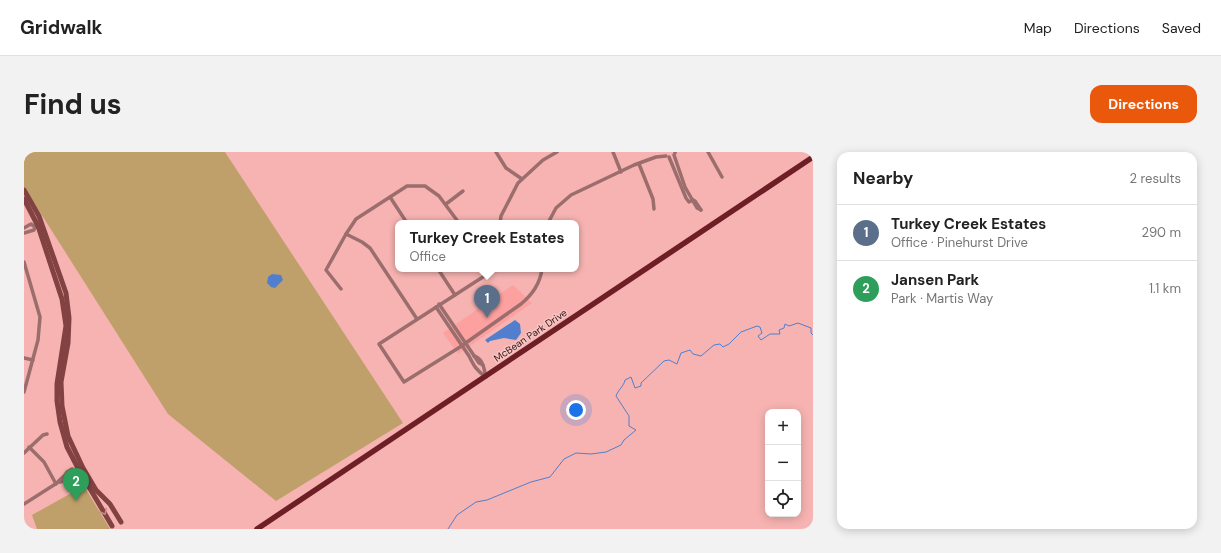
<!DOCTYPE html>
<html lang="en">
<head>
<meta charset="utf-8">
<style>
  body { margin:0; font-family:"DM Sans",sans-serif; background:#f2f2f2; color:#222 }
  .controls { position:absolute; right:12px; bottom:12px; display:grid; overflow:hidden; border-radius:8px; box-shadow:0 2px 10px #0003 }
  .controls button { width:36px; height:36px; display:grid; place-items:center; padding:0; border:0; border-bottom:1px solid #e0e0e0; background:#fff; color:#222; font:20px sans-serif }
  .you { position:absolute; left:552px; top:258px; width:14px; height:14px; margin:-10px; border:3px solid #fff; border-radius:50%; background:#1a73e8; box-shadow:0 0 0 6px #1a73e833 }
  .badge { display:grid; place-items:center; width:26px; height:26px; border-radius:50%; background:#ea580c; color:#fff; font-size:13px; font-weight:700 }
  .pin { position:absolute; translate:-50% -33px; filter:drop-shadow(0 1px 2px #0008) }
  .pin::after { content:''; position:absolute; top:21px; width:14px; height:12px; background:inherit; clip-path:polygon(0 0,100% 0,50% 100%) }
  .popup { position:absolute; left:371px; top:68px; width:184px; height:52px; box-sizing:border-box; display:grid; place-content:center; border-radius:8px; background:#fff; filter:drop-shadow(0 1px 3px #0005); font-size:13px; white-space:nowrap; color:#767676 }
  .popup b { font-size:15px; color:#222 }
  .popup::after { content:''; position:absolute; left:50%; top:100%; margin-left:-8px; border:8px solid transparent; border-top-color:#fff }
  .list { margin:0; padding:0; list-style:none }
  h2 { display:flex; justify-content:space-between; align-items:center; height:52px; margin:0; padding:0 16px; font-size:17px }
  h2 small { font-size:13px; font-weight:400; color:#767676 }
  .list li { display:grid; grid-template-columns:26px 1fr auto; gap:12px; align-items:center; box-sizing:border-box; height:56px; padding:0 16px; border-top:1px solid #e0e0e0 }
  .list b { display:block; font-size:15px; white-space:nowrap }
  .list p { margin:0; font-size:13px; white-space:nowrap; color:#767676 }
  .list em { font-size:13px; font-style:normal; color:#767676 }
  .icon { flex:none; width:22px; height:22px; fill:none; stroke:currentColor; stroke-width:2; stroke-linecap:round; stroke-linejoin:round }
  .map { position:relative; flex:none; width:789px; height:377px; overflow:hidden; border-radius:12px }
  header { display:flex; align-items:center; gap:24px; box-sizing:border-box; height:56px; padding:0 20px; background:#fff; border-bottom:1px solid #e0e0e0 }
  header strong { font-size:19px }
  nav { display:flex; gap:22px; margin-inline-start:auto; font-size:14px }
  .intro { display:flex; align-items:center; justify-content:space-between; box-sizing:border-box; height:96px; padding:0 24px }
  h1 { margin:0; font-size:28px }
  .button { padding:10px 18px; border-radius:12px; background:#ea580c; color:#fff; font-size:14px; font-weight:700 }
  main { display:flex; gap:24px; padding:0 24px }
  aside { flex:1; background:#fff; border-radius:12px; box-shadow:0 2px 10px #0003 }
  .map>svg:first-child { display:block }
</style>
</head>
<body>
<header>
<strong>Gridwalk</strong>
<nav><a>Map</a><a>Directions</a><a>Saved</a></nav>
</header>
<div class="intro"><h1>Find us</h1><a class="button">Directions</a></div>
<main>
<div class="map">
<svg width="789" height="377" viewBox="0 0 789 377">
  <rect width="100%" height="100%" fill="#f6b3b1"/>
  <!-- built -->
  <path fill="#fca1a0" d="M489 133 508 151 434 202 419 181Z"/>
  <!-- green -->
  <g fill="#bfa06a">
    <path d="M0 0H201L379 271 252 349 144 262 0 35Z"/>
    <path d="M60 334 86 377H13L8 363Z"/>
  </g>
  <!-- water -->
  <g fill="#517fcd">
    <path d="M248 122 257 123 259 128 251 136 247 135 243 131 244 125Z"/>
    <path d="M491 168 496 172 497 181 492 188 480 186 466 189 464 191 461 188Z"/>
  </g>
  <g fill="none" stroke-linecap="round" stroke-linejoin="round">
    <!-- stream -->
    <path stroke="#517fcd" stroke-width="1" d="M424 377 433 363 452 350 463 348 507 330 526 325 540 307 552 301 567 302 582 300 597 293 600 288 612 278 605 274V264L592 244C594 238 600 234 601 228L607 225 611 236 617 234V231L640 209 645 208 653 212 657 201 666 198 669 202 677 204 690 193 696 192 699 195 705 192 717 180 733 174 736 175 738 181 734 184 737 188 746 182H756L755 178 760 176 761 172 765 174 774 171 787 176V181L789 183"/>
    <!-- street -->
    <g stroke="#9b6e6d" stroke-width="3.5">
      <path d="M472 0 482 16 498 27"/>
      <path d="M589 0 597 20"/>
      <path d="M684 0 698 25"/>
      <path d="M651 1V0"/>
      <path d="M650 3 661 35 673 56 677 58"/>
      <path d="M645 5 662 46 665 50 669 48"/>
      <path d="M615 12 629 47 630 57"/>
      <path d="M366 45 383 71"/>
      <path d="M669 48 671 49 677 58"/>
      <path d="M422 52 439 39"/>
      <path d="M476 71 477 64 494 31 519 8 533 0"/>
      <path d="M524 71 532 56 547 43 610 13 632 5 642 4"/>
      <path d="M0 76 7 72 11 75"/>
      <path d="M0 81 10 78 11 75 14 74"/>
      <path d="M322 82 338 90 346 96 393 167"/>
      <path d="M0 110 16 165 14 188 0 240"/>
      <path d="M414 117 431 143"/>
      <path d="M467 117 462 123 355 192 380 230 436 195 497 152C508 143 516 132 518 117"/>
      <path d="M317 137 302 118 322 82 332 67 383 34H401L415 44 435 71"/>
      <path d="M415 152 455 211 459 213"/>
      <path d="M412 155 445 204C450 214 452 218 462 225"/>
      <path d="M450 204C459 207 460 216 462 225"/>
      <path d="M0 206 9 208"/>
      <path d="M5 295 20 310 32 332"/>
      <path d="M0 301 19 283 23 282"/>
      <path d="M34 330H37L51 324 52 320 54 319"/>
      <path d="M0 352 33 331C36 326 41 325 43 320L48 317 52 320"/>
    </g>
    <!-- secondary -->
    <g stroke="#824242" stroke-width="5">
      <path d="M0 38 15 64 42 141 45 166 44 191 37 230 38 254 44 284 59 316 72 338 86 352 97 370"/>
      <path d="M0 47 14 74 38 147 42 174 33 232V249L36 270 43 295 55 318 88 374"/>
    </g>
    <!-- primary -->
    <path stroke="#6d1f25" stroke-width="5.5" d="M233 377 789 5"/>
  </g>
  <!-- one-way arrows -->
  <defs><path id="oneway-chevron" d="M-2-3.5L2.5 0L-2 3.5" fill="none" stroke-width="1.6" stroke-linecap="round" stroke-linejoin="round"/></defs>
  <use stroke="#c38a89" href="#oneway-chevron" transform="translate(80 360) rotate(60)"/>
  <g text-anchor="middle" stroke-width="3" stroke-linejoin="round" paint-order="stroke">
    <!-- street labels -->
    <g font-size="10" fill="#341516" stroke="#f9c5c3">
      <text transform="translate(506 183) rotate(-34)" y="4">McBean Park Drive</text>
    </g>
  </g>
</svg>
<div class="controls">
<button>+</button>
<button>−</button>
<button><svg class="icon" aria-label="locate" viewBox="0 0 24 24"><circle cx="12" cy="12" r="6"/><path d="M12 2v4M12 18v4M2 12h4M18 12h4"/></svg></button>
</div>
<div class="you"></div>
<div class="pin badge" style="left:463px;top:166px;background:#5c6f8a">1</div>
<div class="popup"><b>Turkey Creek Estates</b>Office</div>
<div class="pin badge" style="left:52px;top:349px;background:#2e9e5b">2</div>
</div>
<aside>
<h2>Nearby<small>2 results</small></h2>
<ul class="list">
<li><span class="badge" style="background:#5c6f8a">1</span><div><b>Turkey Creek Estates</b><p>Office · Pinehurst Drive</p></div><em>290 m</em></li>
<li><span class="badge" style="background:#2e9e5b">2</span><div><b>Jansen Park</b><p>Park · Martis Way</p></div><em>1.1 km</em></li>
</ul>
</aside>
</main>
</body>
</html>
